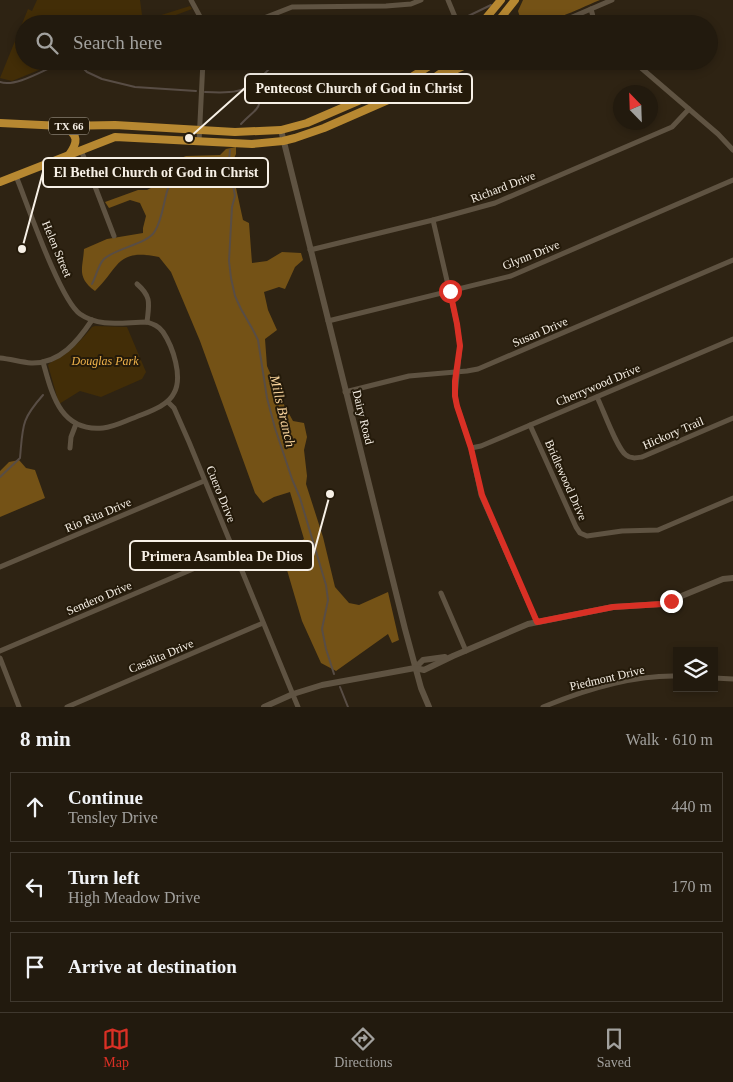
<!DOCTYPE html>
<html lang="en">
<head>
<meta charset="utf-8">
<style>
  body { margin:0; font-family:"Times New Roman",serif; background:#2a2317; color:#f1f3f6 }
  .controls { position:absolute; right:15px; bottom:15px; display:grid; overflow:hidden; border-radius:0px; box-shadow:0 2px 8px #0003 }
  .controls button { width:45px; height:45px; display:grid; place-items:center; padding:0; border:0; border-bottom:1px solid #3f382e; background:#221a0e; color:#f1f3f6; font:25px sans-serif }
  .compass { position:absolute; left:613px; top:85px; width:45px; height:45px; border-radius:50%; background:#221a0e; box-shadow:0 2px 8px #0003; rotate:337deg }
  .stop { position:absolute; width:15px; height:15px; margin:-11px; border:4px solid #d93025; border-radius:50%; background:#fff }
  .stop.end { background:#d93025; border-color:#fff; box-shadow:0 1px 5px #0008 }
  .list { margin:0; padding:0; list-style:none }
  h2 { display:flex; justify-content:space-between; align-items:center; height:65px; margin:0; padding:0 20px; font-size:21px }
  h2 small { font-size:16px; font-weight:400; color:#a2a19e }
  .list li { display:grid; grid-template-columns:32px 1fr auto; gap:15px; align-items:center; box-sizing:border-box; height:70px; margin:0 10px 10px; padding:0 10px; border:1px solid #3f382e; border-radius:0px }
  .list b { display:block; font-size:19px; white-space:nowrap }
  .list p { margin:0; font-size:16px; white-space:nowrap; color:#a2a19e }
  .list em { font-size:16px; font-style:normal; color:#a2a19e }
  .icon { flex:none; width:28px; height:28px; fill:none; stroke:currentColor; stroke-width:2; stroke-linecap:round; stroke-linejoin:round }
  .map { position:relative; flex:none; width:733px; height:707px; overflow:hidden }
  .search { position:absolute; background:#221a0e; box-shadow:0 2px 8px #0003; left:15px; right:15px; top:15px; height:55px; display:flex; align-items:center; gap:12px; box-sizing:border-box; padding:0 18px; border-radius:28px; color:#a2a19e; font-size:19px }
  .sheet { height:305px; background:#221a0e }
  nav { display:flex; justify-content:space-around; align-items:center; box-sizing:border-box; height:70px; border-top:1px solid #3f382e; background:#221a0e; font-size:14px; color:#a2a19e }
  nav a { display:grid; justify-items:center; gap:2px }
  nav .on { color:#d93025 }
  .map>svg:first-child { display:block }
</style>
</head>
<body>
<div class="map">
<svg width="733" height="707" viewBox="0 0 733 707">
  <rect width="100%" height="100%" fill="#2e2313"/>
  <!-- green -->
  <g fill="#422d07">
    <path d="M37 0H140L142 15 158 16 190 6 192 9 152 24H24V61H61L12 81 0 78 28 9 32 11Z"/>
    <path d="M95 326 127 327 146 372 142 379 101 397 80 391 59 404 48 365C52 360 60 359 65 354 76 346 84 337 92 327Z"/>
  </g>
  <!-- forest -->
  <g fill="#745216">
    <path d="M523 0H600C573 11 551 24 522 24L518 11Z"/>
    <path d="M236 147V154L231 165 243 220 249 223 252 263 267 261 282 252 301 253 303 260 295 267 285 289 279 287 264 292 268 310 277 330 265 339 267 366 283 403 293 421 304 423 307 437 304 450 307 476 306 484 323 537 335 587 349 603 359 605 388 592 399 640 392 643 388 634 336 671 321 663 302 621 282 553 304 539 290 492 274 497 263 503 255 493 200 341 171 272 159 257C116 248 120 267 95 291 76 277 83 268 84 249L107 239 143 233V228L146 216 140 203 130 200 109 208 105 202 138 190H147L160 183 173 161 186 156 220 155 226 149Z"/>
    <path d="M19 460 26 468 35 470 45 498 0 517V471L9 462Z"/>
  </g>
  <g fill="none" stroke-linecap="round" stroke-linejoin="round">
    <!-- stream -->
    <g stroke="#584d45" stroke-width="2">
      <path d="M460 20 491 5"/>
      <path d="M74 61 78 63 87 72 102 79 135 87 196 91"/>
      <path d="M0 82C17 88 48 67 66 61"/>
      <path d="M205 92C246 94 249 90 277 61"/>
      <path d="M241 124C258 106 265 110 254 83"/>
      <path d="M230 150 229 161 235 196 232 207 229 261 231 278 235 296 241 309 253 330 258 340 267 398 275 428 292 479 300 498 326 585 328 600 322 629 326 649 334 674"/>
      <path d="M92 284C96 277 98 265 104 259 116 248 148 244 155 231 167 211 162 182 182 167L229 161"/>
      <path d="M0 477 20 458C23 425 21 420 43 395"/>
      <path d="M340 687 348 707"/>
    </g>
    <!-- minor -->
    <g stroke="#5f5342" stroke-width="5">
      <path d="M191 0 204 24"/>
      <path d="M448 0 458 24"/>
      <path d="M591 9 595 24"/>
      <path d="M249 24 292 7 386 6 411 4 421 0"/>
      <path d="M556 24 612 0"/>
      <path d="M633 61 718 134 733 150"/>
      <path d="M199 142 203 61"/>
      <path d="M81 150 114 236"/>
      <path d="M16 176C27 203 60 300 80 314 100 328 124 322 147 322 153 324 159 326 163 332 173 347 183 377 174 393 168 406 148 412 136 417 125 421 114 427 103 428 60 432 52 394 43 362"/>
      <path d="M433 220 457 324 460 346 455 396 457 406 471 448 481 495 537 622"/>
      <path d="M310 250 433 220 495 203 672 127 689 109"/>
      <path d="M137 284C152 297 149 304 147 322"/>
      <path d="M328 321 511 276 733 180"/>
      <path d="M0 358C10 359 21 362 31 363 60 364 78 341 92 320"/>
      <path d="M345 392 409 376 467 371 478 369 733 260"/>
      <path d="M597 397C603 409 617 449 626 455 631 459 636 458 642 457L733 418"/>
      <path d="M168 402 174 408 189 442 298 707"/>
      <path d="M530 425 576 527 580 533 587 536 622 531 658 530 733 498"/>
      <path d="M70 448 71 437 76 424"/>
      <path d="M471 448 481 446 733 339"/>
      <path d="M0 567 204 481"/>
      <path d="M441 593 466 651"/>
      <path d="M0 651 233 552"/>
      <path d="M0 658 19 707"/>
      <path d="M714 678 733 679"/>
      <path d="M67 707 263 623"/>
      <path d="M543 707C584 690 631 675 677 676"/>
    </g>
    <!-- tertiary -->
    <g stroke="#5f5342" stroke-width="6">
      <path d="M281 130 405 629 421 688 429 707"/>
      <path d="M415 668 423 660 445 657"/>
      <path d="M264 707 293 694 322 685 415 668 424 670 453 656 528 624 613 607 662 604 723 579 733 578"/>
    </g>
    <!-- primary -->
    <g stroke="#b78831" stroke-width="8">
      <path d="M481 24 501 0"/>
      <path d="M496 24 515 0"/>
      <path d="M448 73 474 61"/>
      <path d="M0 123 62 126 115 125 235 132 281 130 307 123 386 89 407 80 437 61"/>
      <path d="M64 127C79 135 78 142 69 155"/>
      <path d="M0 182 115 137 252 144 283 141 295 138 324 128 411 90 431 80 458 61"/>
    </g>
  </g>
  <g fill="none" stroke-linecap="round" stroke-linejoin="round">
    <!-- route -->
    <path stroke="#d93025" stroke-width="6" d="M450 291 457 324 460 346 455 381V396L457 406 471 448 482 495 537 622 613 607 662 604 671 601"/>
  </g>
  <g text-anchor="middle" stroke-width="4" stroke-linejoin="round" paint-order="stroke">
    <!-- shield labels -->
    <rect fill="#241a0a" stroke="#b8b0a4" stroke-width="1" x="49" y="117.5" width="40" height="17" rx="4"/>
    <g font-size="11" font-weight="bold" fill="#f7f0e6">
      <text x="69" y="130">TX 66</text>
    </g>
    <!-- street labels -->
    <g font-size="12" fill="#f7f0e6" stroke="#241a0a">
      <text transform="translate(503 187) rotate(-21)" y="4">Richard Drive</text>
      <text transform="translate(57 249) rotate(67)" y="4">Helen Street</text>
      <text transform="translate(531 255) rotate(-22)" y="4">Glynn Drive</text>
      <text transform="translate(540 332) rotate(-23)" y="4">Susan Drive</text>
      <text transform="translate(598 385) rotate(-23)" y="4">Cherrywood Drive</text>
      <text transform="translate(363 417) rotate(76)" y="4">Dairy Road</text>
      <text transform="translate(673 433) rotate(-23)" y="4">Hickory Trail</text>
      <text transform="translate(566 480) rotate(66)" y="4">Bridlewood Drive</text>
      <text transform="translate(221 494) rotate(68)" y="4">Cuero Drive</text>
      <text transform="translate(98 515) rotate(-23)" y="4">Rio Rita Drive</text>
      <text transform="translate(99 598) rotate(-23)" y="4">Sendero Drive</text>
      <text transform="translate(161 656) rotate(-23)" y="4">Casalita Drive</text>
      <text transform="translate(607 678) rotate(-13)" y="4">Piedmont Drive</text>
    </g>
    <!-- park labels -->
    <g font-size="12" font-style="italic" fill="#efb24a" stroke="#241a0a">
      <text x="105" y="365">Douglas Park</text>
    </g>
    <!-- water labels -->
    <g font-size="14" font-style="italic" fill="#f9d49c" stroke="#241a0a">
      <text transform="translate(283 411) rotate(77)" y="5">Mills Branch</text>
    </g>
  </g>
  <!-- callouts -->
  <path fill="none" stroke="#f7f0e6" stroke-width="2" d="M189 138L245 88M22 249L43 172M330 494L313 556"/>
  <g fill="#f7f0e6" stroke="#241a0a" stroke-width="2">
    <circle cx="189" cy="138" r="5"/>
    <circle cx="22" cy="249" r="5"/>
    <circle cx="330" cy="494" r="5"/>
  </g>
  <g fill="#241a0a" stroke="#f7f0e6" stroke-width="2">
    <rect x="245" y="74" width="227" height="29" rx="5"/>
    <rect x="43" y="158" width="225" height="29" rx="5"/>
    <rect x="130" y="541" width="183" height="29" rx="5"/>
  </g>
  <g font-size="14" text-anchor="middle" font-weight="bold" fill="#f7f0e6">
    <text x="359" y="93">Pentecost Church of God in Christ</text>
    <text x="156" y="177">El Bethel Church of God in Christ</text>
    <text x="222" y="561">Primera Asamblea De Dios</text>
  </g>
</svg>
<div class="controls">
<button><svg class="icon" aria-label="layers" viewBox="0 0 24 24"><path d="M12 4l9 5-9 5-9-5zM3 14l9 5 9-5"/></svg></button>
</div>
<svg class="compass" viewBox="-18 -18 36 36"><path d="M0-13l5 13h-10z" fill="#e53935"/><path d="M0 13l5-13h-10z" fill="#a2a19e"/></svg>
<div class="stop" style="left:450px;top:291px"></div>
<div class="stop end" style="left:671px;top:601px"></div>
<div class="search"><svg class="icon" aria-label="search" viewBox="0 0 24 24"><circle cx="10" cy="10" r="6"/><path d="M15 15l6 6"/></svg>Search here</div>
</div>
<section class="sheet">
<h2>8 min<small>Walk · 610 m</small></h2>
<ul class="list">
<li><svg class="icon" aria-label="ahead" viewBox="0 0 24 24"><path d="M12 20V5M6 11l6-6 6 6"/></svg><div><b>Continue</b><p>Tensley Drive</p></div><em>440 m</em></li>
<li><svg class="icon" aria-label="left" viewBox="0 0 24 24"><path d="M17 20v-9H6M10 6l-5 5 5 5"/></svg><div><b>Turn left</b><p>High Meadow Drive</p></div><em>170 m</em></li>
<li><svg class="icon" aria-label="arrive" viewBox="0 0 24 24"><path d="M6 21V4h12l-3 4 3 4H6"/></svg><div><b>Arrive at destination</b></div></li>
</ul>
</section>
<nav>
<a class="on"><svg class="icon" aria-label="map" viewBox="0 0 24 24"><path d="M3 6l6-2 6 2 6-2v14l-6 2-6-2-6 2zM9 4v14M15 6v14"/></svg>Map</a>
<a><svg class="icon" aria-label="directions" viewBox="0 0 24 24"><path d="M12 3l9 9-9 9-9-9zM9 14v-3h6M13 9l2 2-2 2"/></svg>Directions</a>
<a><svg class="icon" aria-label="saved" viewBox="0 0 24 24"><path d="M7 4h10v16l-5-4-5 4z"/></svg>Saved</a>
</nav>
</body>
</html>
